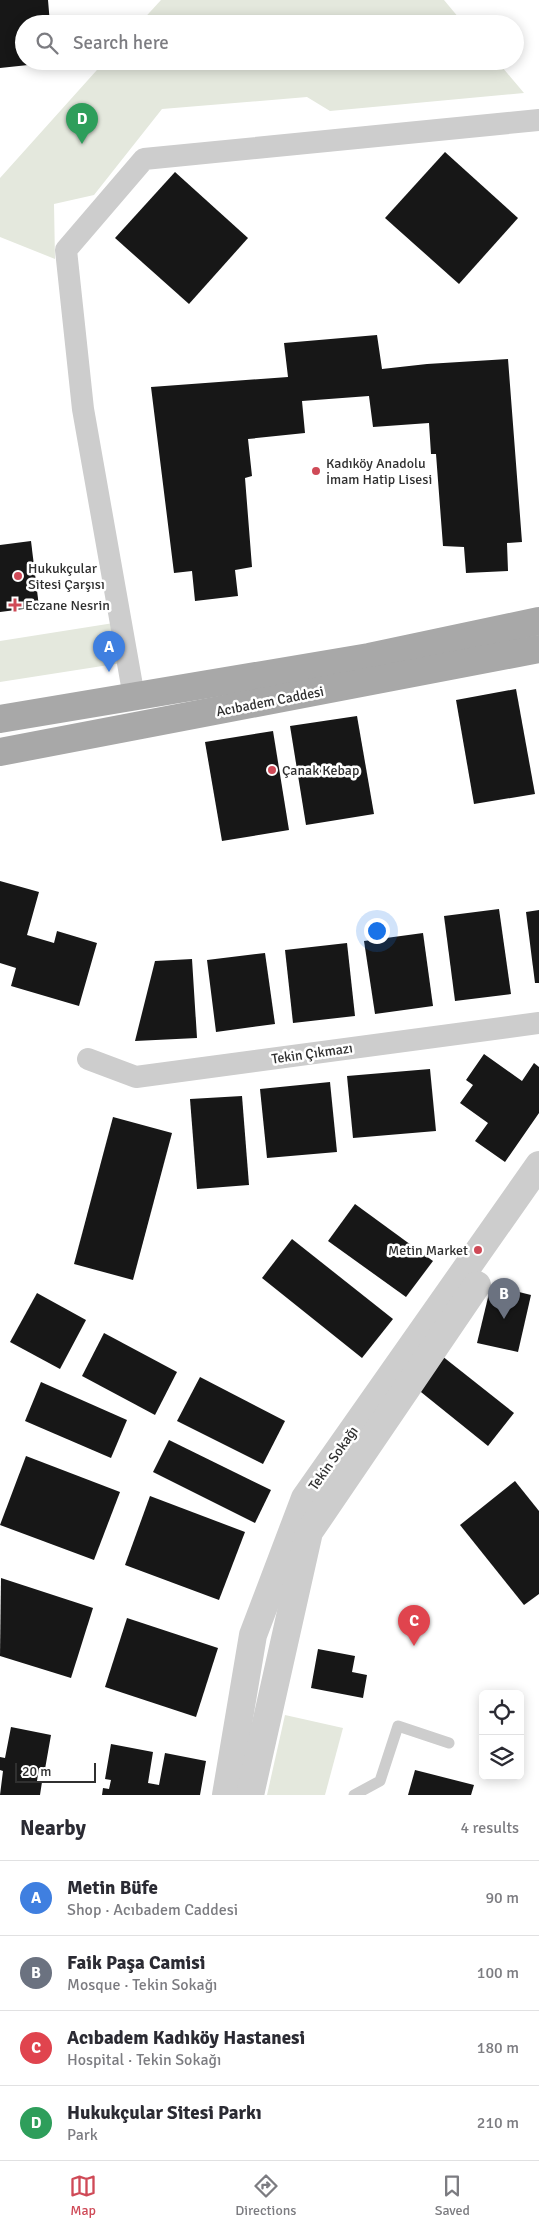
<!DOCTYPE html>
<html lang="en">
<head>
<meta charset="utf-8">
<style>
  body { margin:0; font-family:Signika,sans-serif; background:#f2f2f3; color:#2b2b33 }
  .controls { position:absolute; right:15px; bottom:15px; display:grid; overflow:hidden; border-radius:8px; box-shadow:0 2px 12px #0003 }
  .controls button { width:45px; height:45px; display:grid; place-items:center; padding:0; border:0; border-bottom:1px solid #e1e1e2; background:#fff; color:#2b2b33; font:25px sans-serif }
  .scale { position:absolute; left:15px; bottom:12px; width:81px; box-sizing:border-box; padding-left:5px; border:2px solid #303030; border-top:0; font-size:14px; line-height:18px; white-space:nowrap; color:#303030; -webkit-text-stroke:4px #fff; paint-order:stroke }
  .you { position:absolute; left:376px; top:930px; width:18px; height:18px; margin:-12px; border:4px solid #fff; border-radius:50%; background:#1a73e8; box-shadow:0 0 0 8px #1a73e833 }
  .badge { display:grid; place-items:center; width:32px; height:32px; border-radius:50%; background:#cf4a57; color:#fff; font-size:16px; font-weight:700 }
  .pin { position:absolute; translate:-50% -41px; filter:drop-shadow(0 1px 2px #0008) }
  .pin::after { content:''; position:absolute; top:26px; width:18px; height:15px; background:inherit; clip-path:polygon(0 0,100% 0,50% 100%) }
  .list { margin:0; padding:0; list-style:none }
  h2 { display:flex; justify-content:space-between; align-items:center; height:65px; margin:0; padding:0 20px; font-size:21px }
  h2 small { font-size:16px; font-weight:400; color:#7c7c81 }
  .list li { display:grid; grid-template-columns:32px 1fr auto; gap:15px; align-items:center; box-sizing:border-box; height:75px; padding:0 20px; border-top:1px solid #e1e1e2 }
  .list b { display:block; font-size:19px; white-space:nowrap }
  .list p { margin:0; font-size:16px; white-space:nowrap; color:#7c7c81 }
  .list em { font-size:16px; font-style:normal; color:#7c7c81 }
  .icon { flex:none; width:28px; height:28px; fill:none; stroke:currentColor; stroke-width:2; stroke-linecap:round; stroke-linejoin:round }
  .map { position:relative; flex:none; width:539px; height:1795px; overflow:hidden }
  .search { position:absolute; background:#fff; box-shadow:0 2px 12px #0003; left:15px; right:15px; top:15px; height:55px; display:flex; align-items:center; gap:12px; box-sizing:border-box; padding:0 18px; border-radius:28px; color:#7c7c81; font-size:19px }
  .sheet { height:365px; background:#fff }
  nav { display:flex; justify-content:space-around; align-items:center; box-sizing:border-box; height:70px; border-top:1px solid #e1e1e2; background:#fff; font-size:14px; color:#7c7c81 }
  nav a { display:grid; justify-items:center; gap:2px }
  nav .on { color:#cf4a57 }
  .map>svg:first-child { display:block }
</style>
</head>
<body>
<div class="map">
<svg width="539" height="1795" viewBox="0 0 539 1795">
  <rect width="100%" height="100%" fill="#fff"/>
  <!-- green -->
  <g fill="#e4e8dd">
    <path d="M161 0H444L464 24H139Z"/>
    <path d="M105 61H497L524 93 330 111 307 97 162 109 94 195 54 204 55 259 0 237V178Z"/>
    <path d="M120 622 128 662 0 682V641Z"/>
    <path d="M285 1715 343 1728 325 1795H267Z"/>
  </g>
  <!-- building -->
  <g fill="#171717">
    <path d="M0 0H48L50 24H24V61L47 63 0 68Z"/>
    <path d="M445 152 518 218 459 284 385 218Z"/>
    <path d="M175 172 248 238 189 304 115 238Z"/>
    <path d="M377 335 382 369 427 364 508 359 522 542 507 543 508 571 466 573 464 547 443 546 436 454H431L429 423 373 427 369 396 302 401 305 433 248 439 252 476 245 478 252 567 235 570 238 596 195 601 192 571 174 573 151 387 288 377 284 343Z"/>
    <path d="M31 541 39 607 0 612V545Z"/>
    <path d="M516 689 535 794 474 804 456 700Z"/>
    <path d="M357 716 374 814 306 825 290 726Z"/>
    <path d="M273 731 289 830 222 841 205 742Z"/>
    <path d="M0 881 39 892 27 935 54 943 57 931 97 943 79 1006 11 986 16 968 0 963Z"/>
    <path d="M499 909 511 994 455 1001 444 916Z"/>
    <path d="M539 910V983H535L526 912Z"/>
    <path d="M423 933 433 1006 375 1014 364 941Z"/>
    <path d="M347 943 355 1016 293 1023 285 950Z"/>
    <path d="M265 953 275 1024 216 1032 207 960Z"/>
    <path d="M192 959 197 1038 135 1041 155 961Z"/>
    <path d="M484 1054 522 1081 534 1063 539 1067V1113L505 1162 475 1141 488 1123 460 1103 473 1085 466 1080Z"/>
    <path d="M430 1069 436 1131 353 1138 347 1076Z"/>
    <path d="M330 1082 337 1152 267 1158 260 1089Z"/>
    <path d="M242 1096 249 1185 197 1189 190 1099Z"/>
    <path d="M113 1117 172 1133 133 1280 74 1264Z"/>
    <path d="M355 1204 433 1261 406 1297 328 1241Z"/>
    <path d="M292 1239 393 1319 362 1358 262 1278Z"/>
    <path d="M491 1285 531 1295 518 1352 477 1343Z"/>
    <path d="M37 1293 86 1320 60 1369 10 1342Z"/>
    <path d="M104 1333 177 1372 155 1415 82 1376Z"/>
    <path d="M437 1352 514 1413 488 1446 411 1384Z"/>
    <path d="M200 1377 285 1421 263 1464 177 1421Z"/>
    <path d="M41 1382 127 1420 111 1458 25 1421Z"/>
    <path d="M169 1440 271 1490 255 1523 153 1472Z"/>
    <path d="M26 1456 120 1492 94 1560 0 1525Z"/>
    <path d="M515 1481 539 1511V1594L524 1605 460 1525Z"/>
    <path d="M150 1496 245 1532 219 1600 125 1565Z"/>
    <path d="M1 1578 93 1608 71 1678 0 1656Z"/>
    <path d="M127 1618 218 1648 196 1717 105 1687Z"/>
    <path d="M318 1649 355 1656 352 1672 367 1675 363 1698 311 1688Z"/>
    <path d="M11 1727 51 1735 45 1769 39 1768 37 1781 42 1782 40 1795H0L3 1771 0 1770V1757L5 1758Z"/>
    <path d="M111 1744 153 1752 148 1783 159 1785 165 1753 206 1761 200 1795H102L103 1788 109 1789 111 1780 105 1779Z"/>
    <path d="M415 1770 474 1785 471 1795H408Z"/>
  </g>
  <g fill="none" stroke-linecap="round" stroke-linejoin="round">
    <!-- service -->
    <path stroke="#cdcdcd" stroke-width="11" d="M354 1795 380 1781 398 1726 449 1743"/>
    <!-- minor -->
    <g stroke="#cdcdcd" stroke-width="22">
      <path d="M134 697 83 409 66 250 144 159 539 120"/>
      <path d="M88 1059 136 1077 539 1023"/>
    </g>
    <!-- tertiary -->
    <g stroke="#cdcdcd" stroke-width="28">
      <path d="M226 1795 253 1635 305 1498 539 1165"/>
      <path d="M250 1795 309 1532 477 1285"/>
    </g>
    <!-- primary -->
    <g stroke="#a8a8a8" stroke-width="28">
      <path d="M0 719 369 657 539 621"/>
      <path d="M0 752 539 649"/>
    </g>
  </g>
  <!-- markers -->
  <g fill="#cf4a57" stroke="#fff" stroke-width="2">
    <circle cx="316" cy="471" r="5"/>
    <circle cx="18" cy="576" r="5"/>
    <path d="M12.5 597.5h5v5h5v5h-5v5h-5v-5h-5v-5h5z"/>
    <circle cx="272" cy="770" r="5"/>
    <circle cx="478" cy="1250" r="5"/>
  </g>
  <g text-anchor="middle" stroke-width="5" stroke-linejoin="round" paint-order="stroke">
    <!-- poi labels -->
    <g font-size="14" fill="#303030" stroke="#fff" text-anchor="start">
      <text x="326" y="468">Kadıköy Anadolu<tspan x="326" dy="16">İmam Hatip Lisesi</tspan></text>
      <text x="28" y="573">Hukukçular<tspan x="28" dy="16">Sitesi Çarşısı</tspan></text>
      <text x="25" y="610">Eczane Nesrin</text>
      <text x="282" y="775">Çanak Kebap</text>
      <text x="468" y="1255" text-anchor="end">Metin Market</text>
    </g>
    <!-- street labels -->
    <g font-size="14" fill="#303030" stroke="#fff">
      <text transform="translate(270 701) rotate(-11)" y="5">Acıbadem Caddesi</text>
      <text transform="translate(312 1053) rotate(-8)" y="5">Tekin Çıkmazı</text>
      <text transform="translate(333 1458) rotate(-55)" y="5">Tekin Sokağı</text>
    </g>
  </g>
</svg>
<div class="controls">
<button><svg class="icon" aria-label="locate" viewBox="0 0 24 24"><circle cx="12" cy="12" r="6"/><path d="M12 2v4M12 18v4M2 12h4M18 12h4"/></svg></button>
<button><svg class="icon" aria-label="layers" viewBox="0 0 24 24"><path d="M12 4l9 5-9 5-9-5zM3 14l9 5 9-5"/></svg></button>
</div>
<div class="scale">20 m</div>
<div class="you"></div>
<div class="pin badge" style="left:109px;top:672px;background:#3f7fe0">A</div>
<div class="pin badge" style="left:504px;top:1319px;background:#6b7280">B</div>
<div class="pin badge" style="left:414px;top:1646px;background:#e0444e">C</div>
<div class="pin badge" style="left:82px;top:144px;background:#2e9e5b">D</div>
<div class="search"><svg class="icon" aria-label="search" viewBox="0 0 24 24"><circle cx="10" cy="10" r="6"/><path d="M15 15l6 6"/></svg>Search here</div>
</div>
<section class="sheet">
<h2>Nearby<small>4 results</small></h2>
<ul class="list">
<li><span class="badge" style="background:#3f7fe0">A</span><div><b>Metin Büfe</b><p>Shop · Acıbadem Caddesi</p></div><em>90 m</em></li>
<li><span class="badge" style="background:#6b7280">B</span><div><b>Faik Paşa Camisi</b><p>Mosque · Tekin Sokağı</p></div><em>100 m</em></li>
<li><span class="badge" style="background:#e0444e">C</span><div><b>Acıbadem Kadıköy Hastanesi</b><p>Hospital · Tekin Sokağı</p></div><em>180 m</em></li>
<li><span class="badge" style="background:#2e9e5b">D</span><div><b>Hukukçular Sitesi Parkı</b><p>Park</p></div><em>210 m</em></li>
</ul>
</section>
<nav>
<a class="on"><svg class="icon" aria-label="map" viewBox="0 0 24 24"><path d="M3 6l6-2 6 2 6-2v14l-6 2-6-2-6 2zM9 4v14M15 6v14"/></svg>Map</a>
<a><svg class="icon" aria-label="directions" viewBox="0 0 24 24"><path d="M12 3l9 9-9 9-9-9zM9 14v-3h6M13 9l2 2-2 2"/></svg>Directions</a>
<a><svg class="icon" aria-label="saved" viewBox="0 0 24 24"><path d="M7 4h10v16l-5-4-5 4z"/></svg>Saved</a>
</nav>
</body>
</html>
